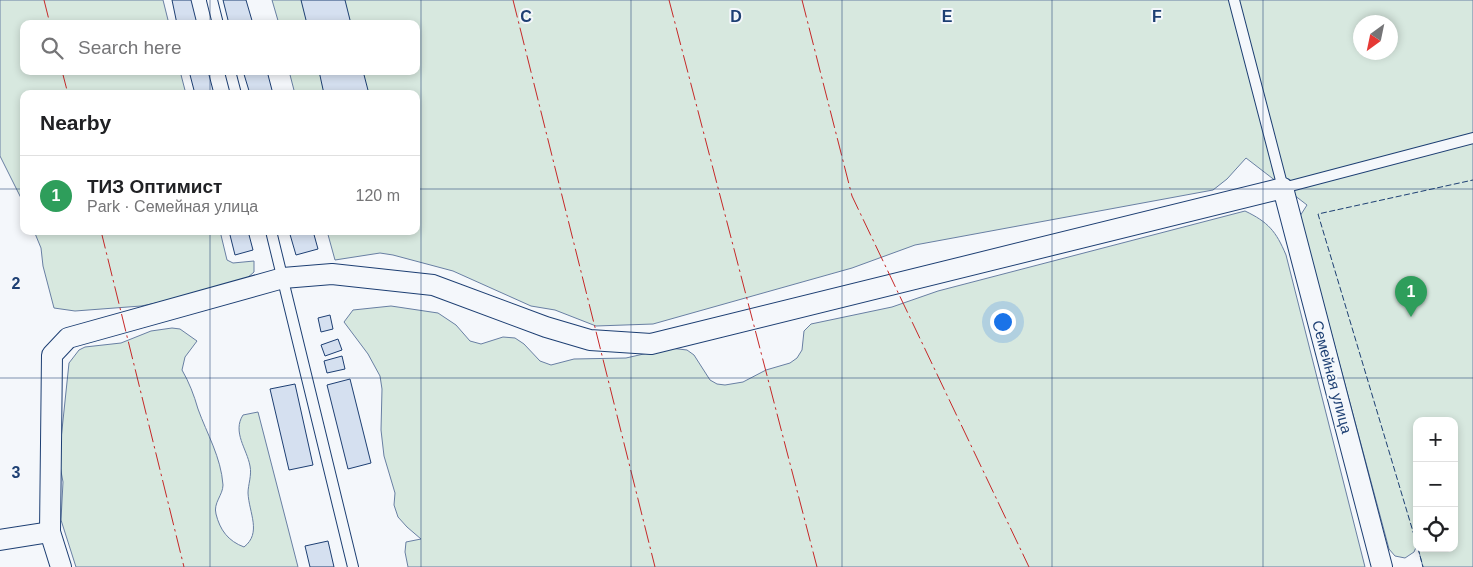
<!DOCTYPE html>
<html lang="en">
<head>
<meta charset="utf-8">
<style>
  body { margin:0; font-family:Helvetica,sans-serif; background:#f6f6f6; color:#202124 }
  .controls { position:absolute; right:15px; bottom:15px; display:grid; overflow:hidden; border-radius:10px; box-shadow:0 2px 8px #0003 }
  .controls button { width:45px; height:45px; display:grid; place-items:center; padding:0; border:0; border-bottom:1px solid #e0e0e0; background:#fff; color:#202124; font:25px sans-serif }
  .compass { position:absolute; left:1353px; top:15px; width:45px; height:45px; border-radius:50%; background:#fff; box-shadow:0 2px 8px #0003; rotate:213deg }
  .you { position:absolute; left:1002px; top:321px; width:18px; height:18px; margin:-12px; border:4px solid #fff; border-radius:50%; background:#1a73e8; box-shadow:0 0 0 8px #1a73e833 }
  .badge { display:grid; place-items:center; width:32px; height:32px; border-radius:50%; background:#2563eb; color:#fff; font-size:16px; font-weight:700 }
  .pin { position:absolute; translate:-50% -41px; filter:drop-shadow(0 1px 2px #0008) }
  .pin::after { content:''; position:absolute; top:26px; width:18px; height:15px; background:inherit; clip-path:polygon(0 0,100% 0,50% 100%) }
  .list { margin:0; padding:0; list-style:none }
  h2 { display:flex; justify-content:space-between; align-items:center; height:65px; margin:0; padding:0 20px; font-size:21px }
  h2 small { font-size:16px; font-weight:400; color:#757577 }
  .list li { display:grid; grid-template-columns:32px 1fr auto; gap:15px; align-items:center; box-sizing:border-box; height:80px; padding:0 20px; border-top:1px solid #e0e0e0 }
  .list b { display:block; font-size:19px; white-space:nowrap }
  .list p { margin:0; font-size:16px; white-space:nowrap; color:#757577 }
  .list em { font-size:16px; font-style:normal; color:#757577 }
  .icon { flex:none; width:28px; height:28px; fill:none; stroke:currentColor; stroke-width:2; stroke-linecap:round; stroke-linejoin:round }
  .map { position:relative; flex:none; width:1473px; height:567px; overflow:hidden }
  .search { position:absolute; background:#fff; box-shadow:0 2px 8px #0003; left:20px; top:20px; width:400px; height:55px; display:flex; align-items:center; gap:12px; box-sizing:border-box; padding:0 18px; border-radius:10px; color:#757577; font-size:19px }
  .panel { position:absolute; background:#fff; box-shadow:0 2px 8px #0003; left:20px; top:90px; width:400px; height:145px; border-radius:10px }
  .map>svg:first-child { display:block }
</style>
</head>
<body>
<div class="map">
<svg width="1473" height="567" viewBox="0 0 1473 567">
  <rect width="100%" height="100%" fill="#f4f7fb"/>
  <!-- green -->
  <g fill="#d7e8df" stroke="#687fa3" fill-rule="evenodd">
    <path d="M0 0H163L169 24H24V71H180L186 94H24V204L0 156Z"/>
    <path d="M272 0H1473V567H1423L1418 548H1454V421H1417V545L1414 552 1405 558 1395 556 1389 549 1300 216 1307 205 1246 158 1227 179 1213 190 915 245 852 268 653 324 596 326 555 310 531 306 453 271 393 255 380 253 335 260 327 231H416V94H295L289 71H416V24H279ZM1360 22H1390V52H1360Z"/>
    <path d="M1245 211C1268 222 1276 231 1286 255L1365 567H408L405 552 406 542 421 539 407 527 398 517 394 505 395 493 384 456 381 430 382 389 380 376 368 354 344 322 353 310 391 306 438 313 456 325 470 341 481 344 503 337 515 338 524 344 540 361 551 365 574 359 626 358 670 348 687 350 694 355 710 380 717 384 725 385 743 382 766 370 790 363 797 358 802 350 804 331 811 324 892 307 938 291Z"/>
    <path d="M34 231H220L227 260 233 263 254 261V272L246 279 176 299 141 306 75 311 54 308 43 266 41 248Z"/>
    <path d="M172 328 180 329 197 341 185 357 182 370C189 382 194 395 198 409 207 434 221 457 223 485 223 495 213 503 216 514 220 530 228 541 244 547 262 533 249 513 248 493 248 485 252 475 250 466 247 449 232 432 243 415L258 412 298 567H76L61 520 63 482 60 466V449L69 363 79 350 85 347 121 343 151 331Z"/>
  </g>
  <!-- building -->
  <g fill="#d5e0f0" stroke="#1d3f73">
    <path d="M172 0H191L197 24H177Z"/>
    <path d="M223 0H246L253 24H229Z"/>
    <path d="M301 0H345L351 24H307Z"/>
    <path d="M189 71H208L214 94H195Z"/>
    <path d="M243 71H267L273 94H250Z"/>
    <path d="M319 71H363L369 94H324Z"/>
    <path d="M229 231H248L253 250 235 255Z"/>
    <path d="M289 231H313L318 249 296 255Z"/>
    <path d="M330 315 333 329 321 332 318 318Z"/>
    <path d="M338 339 342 350 325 356 321 345Z"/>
    <path d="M342 356 345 369 327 373 324 361Z"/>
    <path d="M350 379 371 463 348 469 327 385Z"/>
    <path d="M295 384 313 465 289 470 270 389Z"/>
    <path d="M328 541 334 567H310L305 546Z"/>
  </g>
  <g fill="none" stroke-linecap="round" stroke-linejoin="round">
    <!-- lane casing -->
    <g stroke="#1d3f73" stroke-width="12">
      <g id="lane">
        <path d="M212 0 218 24"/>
        <path d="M1234 0 1283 188 1473 138"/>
        <path d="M230 71 236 94"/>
        <path d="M271 231 353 567"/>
      </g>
    </g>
    <!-- street casing -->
    <g stroke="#1d3f73" stroke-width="22">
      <g id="street">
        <path d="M0 540 50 532"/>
        <path d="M61 567 50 532 52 355 68 338 283 278 332 274 433 285 546 327 590 340 651 344 1283 188 1382 567"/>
      </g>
    </g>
    <!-- lane -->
    <use href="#lane" stroke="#f4f7fb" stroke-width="10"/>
    <!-- street -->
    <use href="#street" stroke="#f4f7fb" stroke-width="20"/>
    <!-- fence -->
    <g stroke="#1d3f73" stroke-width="1" stroke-dasharray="6 2.5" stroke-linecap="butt">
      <path d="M1417 545 1318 214 1473 180"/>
      <path d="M1418 548 1423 567"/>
    </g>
    <!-- power -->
    <g stroke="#c62828" stroke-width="1" stroke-dasharray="18 4 2.5 4" stroke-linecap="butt">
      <path d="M44 0 50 24"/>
      <path d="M513 0 655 567"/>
      <path d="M669 0 817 567"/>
      <path d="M802 0 852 196 1029 567"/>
      <path d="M62 71 68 94"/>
      <path d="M101 231 184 567"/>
    </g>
  </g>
  <!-- grid -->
  <path fill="none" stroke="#1d3f73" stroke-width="1" stroke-opacity="0.55" d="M210 0V24M421 0V567M631 0V567M842 0V567M1052 0V567M1263 0V567M210 71V94M0 189H24M416 189H1473M210 231V567M0 378H1473"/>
  <g text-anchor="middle" stroke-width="4" stroke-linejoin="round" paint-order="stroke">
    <!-- street labels -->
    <g font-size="15" fill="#1d3f73" stroke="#f4f7fb">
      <text transform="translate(1332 377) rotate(75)" y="5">Семейная улица</text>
    </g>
  </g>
  <g font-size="16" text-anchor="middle" font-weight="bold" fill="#1d3f73" stroke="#f4f7fb" stroke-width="4" stroke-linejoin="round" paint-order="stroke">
    <text x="526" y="22">C</text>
    <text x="736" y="22">D</text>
    <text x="947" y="22">E</text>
    <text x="1157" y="22">F</text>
    <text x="16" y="289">2</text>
    <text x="16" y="478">3</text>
  </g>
</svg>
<div class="controls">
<button>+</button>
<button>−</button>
<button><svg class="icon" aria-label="locate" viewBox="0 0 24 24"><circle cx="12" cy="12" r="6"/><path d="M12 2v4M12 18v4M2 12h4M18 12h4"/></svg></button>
</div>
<svg class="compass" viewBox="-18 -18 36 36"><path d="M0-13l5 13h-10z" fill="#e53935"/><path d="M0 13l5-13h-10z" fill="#757577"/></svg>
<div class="you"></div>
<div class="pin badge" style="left:1411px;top:317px;background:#2e9e5b">1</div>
<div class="search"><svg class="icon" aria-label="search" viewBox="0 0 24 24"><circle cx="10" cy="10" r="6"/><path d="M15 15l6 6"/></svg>Search here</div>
<section class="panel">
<h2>Nearby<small></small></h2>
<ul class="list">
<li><span class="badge" style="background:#2e9e5b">1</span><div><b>ТИЗ Оптимист</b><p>Park · Семейная улица</p></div><em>120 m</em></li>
</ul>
</section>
</div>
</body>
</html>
